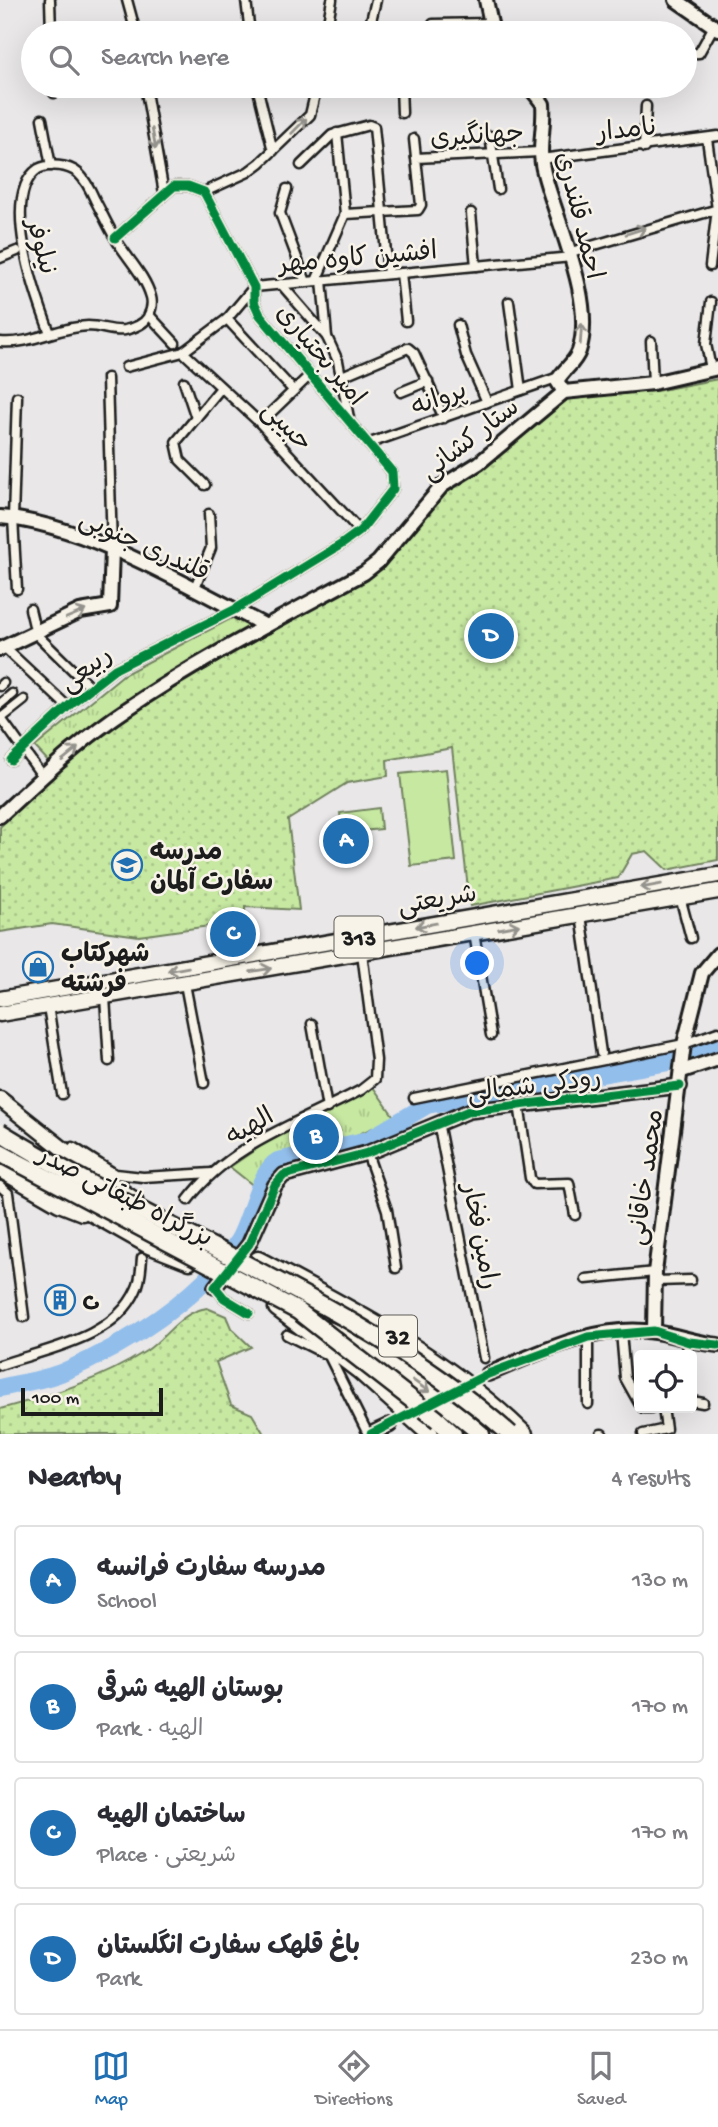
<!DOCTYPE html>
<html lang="en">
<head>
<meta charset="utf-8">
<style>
  body { margin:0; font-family:"Gochi Hand","Playpen Sans Arabic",sans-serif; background:#f2f2f3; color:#2b2b33 }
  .controls { position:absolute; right:21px; bottom:21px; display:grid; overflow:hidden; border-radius:7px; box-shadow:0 7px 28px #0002 }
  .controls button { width:63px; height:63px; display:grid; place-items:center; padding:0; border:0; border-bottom:2px solid #e1e1e2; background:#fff; color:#2b2b33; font:35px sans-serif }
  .scale { position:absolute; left:21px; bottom:18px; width:142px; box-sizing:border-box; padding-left:7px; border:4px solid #1c1c1c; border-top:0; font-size:19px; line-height:24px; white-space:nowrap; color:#1c1c1c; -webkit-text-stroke:5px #f7f3e8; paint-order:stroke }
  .you { position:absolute; left:478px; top:964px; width:24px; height:24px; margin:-18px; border:5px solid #fff; border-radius:50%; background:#1a73e8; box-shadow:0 0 0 10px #1a73e833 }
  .badge { display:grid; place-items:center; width:46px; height:46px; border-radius:50%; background:#1f6fb2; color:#fff; font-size:23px; font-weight:700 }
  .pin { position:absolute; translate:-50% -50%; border:4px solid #fff; box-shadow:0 2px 7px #0006 }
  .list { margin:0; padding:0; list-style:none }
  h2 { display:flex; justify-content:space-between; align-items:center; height:91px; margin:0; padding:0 28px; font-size:30px }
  h2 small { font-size:23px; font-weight:400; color:#7c7c81 }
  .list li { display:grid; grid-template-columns:46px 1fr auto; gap:21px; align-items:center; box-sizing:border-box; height:112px; margin:0 14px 14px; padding:0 14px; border:2px solid #e1e1e2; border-radius:7px }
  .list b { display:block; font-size:26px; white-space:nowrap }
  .list p { margin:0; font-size:23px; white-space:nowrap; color:#7c7c81 }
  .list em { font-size:23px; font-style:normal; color:#7c7c81 }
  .icon { flex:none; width:38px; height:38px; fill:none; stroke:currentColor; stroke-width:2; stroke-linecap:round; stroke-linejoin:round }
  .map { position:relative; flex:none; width:718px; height:1434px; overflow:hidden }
  .search { position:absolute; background:#fff; box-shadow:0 7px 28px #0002; left:21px; right:21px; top:21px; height:77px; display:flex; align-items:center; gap:18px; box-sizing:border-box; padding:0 24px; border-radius:38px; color:#7c7c81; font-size:26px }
  .sheet { height:595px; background:#fff }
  nav { display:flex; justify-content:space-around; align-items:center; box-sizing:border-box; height:98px; border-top:2px solid #e1e1e2; background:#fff; font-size:19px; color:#7c7c81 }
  nav a { display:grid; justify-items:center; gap:4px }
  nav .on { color:#1f6fb2 }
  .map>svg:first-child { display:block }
</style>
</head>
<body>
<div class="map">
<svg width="718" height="1434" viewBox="0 0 718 1434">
  <defs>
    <pattern id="grass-tufts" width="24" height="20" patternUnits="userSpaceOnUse" patternTransform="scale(1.75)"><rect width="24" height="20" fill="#c6e8a1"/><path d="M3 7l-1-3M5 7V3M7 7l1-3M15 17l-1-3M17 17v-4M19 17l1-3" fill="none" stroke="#aac68a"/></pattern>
    <pattern id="garden-dots" width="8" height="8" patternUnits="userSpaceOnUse" patternTransform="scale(1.75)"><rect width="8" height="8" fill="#c6e8a1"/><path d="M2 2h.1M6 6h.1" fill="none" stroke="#aac68a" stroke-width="1.8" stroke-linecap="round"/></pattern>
  </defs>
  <rect width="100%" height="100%" fill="#e9e7e8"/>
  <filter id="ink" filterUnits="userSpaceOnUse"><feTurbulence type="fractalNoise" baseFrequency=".0143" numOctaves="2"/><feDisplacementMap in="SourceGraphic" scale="14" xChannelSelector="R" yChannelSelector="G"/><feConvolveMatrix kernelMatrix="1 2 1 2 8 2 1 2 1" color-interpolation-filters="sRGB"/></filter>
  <g filter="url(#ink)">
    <!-- grass -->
    <g fill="url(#grass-tufts)" stroke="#71825e" stroke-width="2">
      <path d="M234 617 254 627 50 763 35 747 123 675Z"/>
      <path d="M373 1087 395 1118 339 1143 274 1156 267 1160 255 1187 230 1167 271 1139Z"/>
    </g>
    <!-- garden -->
    <g fill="url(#garden-dots)" stroke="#71825e" stroke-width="2">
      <path d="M718 379V860L667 870 647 851 632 854 618 878 470 906 452 748 387 760 388 776 347 783 288 820 299 910 245 907V921L139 936 52 924 0 932V827L52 774 153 699 376 572 438 494 553 406 571 396 656 391Z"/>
      <path d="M207 1308 226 1316 231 1328 251 1347 216 1362 231 1405 252 1414 264 1434H0V1409C51 1395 101 1380 146 1351 168 1336 180 1312 207 1308Z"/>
    </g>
    <!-- pitch -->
    <g fill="#c6e8a1" stroke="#71825e" stroke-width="2">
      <path d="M446 769 456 861 411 866 400 774Z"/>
      <path d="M379 808 381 829 343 833 340 813Z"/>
    </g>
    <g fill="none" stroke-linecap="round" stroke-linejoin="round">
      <!-- river -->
      <path stroke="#92beeb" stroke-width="18" d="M0 1388C20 1383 44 1380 63 1372 125 1346 200 1298 238 1241 251 1221 258 1172 278 1161L368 1140 427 1105 669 1062 718 1048"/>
      <!-- secondary-tunnel -->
      <path stroke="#c0bebf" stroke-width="12" stroke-dasharray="12 6" stroke-linecap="butt" d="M432 1403 488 1374"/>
      <!-- street casing -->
      <g stroke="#1c1c1c" stroke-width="13">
        <g id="street">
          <path d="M50 0 51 33"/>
          <path d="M127 0 136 33"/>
          <path d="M246 0 250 33"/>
          <path d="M433 24 491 23"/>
          <path d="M352 29 365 33"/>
          <path d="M292 33 328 26"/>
          <path d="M326 33 332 0"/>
          <path d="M368 33 376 0"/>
          <path d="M685 54 699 53 714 26"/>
          <path d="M53 86 54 93"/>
          <path d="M145 86 164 193"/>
          <path d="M257 86 273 151"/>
          <path d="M401 86 402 113"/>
          <path d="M42 119 51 166"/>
          <path d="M490 136 498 189"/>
          <path d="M414 139 416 158"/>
          <path d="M707 139 717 209 710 266"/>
          <path d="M644 148 646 106"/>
          <path d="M541 159 718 136"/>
          <path d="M301 165 332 135 369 125 374 127 388 274"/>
          <path d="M287 189 280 213 306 282"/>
          <path d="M204 192 248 172 260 163 310 115 317 86"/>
          <path d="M471 213 476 266"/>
          <path d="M345 214 418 210 421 205 416 158 539 152"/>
          <path d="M571 252 718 209"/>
          <path d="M0 258 17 251"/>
          <path d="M401 273 406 321"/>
          <path d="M322 280 327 337"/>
          <path d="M316 281 345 214 337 133"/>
          <path d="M281 284 327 337 338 361 349 418"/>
          <path d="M254 287 572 257"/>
          <path d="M509 302 521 390"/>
          <path d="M149 315 175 343"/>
          <path d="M227 319 293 390"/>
          <path d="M458 325 466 355 487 402"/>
          <path d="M651 341 653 383"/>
          <path d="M0 342C31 345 57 327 88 326 101 326 113 332 125 330 134 328 143 325 148 317 151 311 153 304 151 297 145 275 126 257 115 238 108 226 102 213 95 200 91 191 86 180 78 173 68 165 50 163 38 169 0 195 35 294 50 333"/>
          <path d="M183 352 260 423 360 531"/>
          <path d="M126 367 183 352 227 319 254 287"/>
          <path d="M711 369 706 344 711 302"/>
          <path d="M342 376 408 348 414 353 444 418"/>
          <path d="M107 378 112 549"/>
          <path d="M184 382 196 418"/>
          <path d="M401 392 428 381"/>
          <path d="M17 397 13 518 17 589"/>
          <path d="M260 423 310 375"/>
          <path d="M370 443 559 377"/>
          <path d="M205 485 180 460 176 442 220 389"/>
          <path d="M194 590 211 548 209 514"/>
          <path d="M30 609 36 634 91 688"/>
          <path d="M4 647 68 707"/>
          <path d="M0 686 3 683"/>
          <path d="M0 704 12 694"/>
          <path d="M0 717 43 777"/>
          <path d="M0 719 24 700"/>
          <path d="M11 760 74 701 115 669 234 610 342 544 360 531 393 489 392 472 260 315 254 302V287L204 192 188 186H174L115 238"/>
          <path d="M680 897 691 938"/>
          <path d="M581 915 601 1053"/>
          <path d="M474 933 491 1035"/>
          <path d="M185 984 204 1083"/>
          <path d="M105 997 109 1061"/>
          <path d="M48 1006 62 1094"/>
          <path d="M312 1024 327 1108"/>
          <path d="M414 1098 684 1044 718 1032"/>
          <path d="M519 1104 530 1178 534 1184 569 1183 575 1215"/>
          <path d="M438 1122 484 1358"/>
          <path d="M73 1147 115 1174 143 1177 212 1173"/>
          <path d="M367 1153 387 1210 396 1268"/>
          <path d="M0 1186 8 1193 24 1317"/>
          <path d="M188 1200C230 1144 301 1122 361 1090L375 1079 376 1060 362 953"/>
          <path d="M586 1279 655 1272"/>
          <path d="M655 1281 691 1280"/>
          <path d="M215 1287 224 1298 249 1313"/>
          <path d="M621 1332 625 1378 639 1403"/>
          <path d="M287 1335 329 1356 368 1434"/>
          <path d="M588 1337V1404"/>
          <path d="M686 1355 689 1342"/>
          <path d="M0 1365C46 1349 114 1339 136 1290 141 1281 141 1268 142 1258"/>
          <path d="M692 1401 703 1403"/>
          <path d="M643 1408H651"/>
          <path d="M601 1434H602"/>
          <path d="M643 1434 666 1429 663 1408"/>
        </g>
      </g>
      <!-- secondary casing -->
      <g stroke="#1c1c1c" stroke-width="18">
        <g id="secondary">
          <path d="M486 0 493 33"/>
          <path d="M676 0 718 29"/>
          <path d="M529 86 543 104C545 128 537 149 544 173 556 221 596 301 579 351 575 363 563 370 557 381L564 392"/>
          <path d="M0 517C87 524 189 587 266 626"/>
          <path d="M0 649 80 611 110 606 112 549"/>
          <path d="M0 816C40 779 81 739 127 709 202 658 285 616 364 573L378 562 442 486 479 463 564 392 653 383 718 368"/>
          <path d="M682 1071 718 1059"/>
          <path d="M215 1287 249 1244 275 1185 284 1175 367 1153 469 1111 680 1086"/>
          <path d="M654 1331 655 1272 684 1044 702 973 718 954"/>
          <path d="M488 1374C539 1353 597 1323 655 1332 676 1335 696 1343 718 1345"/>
          <path d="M371 1434 390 1425"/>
        </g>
      </g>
      <!-- primary casing -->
      <g stroke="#1c1c1c" stroke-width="19">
        <g id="primary">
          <path d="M0 999 718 875"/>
          <path d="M0 1014 718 891"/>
          <path d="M0 1099 77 1160 135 1200"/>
          <path d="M0 1170 59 1204 82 1213"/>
        </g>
      </g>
      <!-- highway casing -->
      <g stroke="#1c1c1c" stroke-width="21">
        <g id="highway">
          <path d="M20 1172 149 1245 190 1261"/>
          <path d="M258 1260C353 1310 446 1358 524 1434"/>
          <path d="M277 1308 360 1371 430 1434"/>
          <path d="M326 1329C383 1354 433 1393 481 1434"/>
          <path d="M438 1420 453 1434"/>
        </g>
      </g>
      <!-- street -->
      <use href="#street" stroke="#f7f3e8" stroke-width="8"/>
      <!-- secondary -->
      <use href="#secondary" stroke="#f7f3e8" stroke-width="12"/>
      <!-- primary -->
      <use href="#primary" stroke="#f7f3e8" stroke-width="14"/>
      <!-- highway -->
      <use href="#highway" stroke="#f7f3e8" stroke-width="16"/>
      <!-- highway-bridge casing -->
      <g stroke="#1c1c1c" stroke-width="21" stroke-linecap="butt">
        <g id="highway-bridge">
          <path d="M0 1132C168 1236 361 1302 510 1434"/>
          <path d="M0 1153 298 1311 438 1420"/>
        </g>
      </g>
      <!-- highway-bridge -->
      <use href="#highway-bridge" stroke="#f7f3e8" stroke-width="16"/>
      <!-- cycleway casing -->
      <g stroke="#f7f3e8" stroke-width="13">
        <g id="cycleway">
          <path d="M11 760 74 701 115 669 234 610 342 544 360 531 393 489 392 472 260 315 254 302V287L204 192 188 186H174L115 238"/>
          <path d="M249 1313 224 1298 215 1287 249 1244 275 1185 284 1175 367 1153 469 1111 680 1086"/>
          <path d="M371 1434 488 1374 588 1337 654 1331 689 1342 718 1345"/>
        </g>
      </g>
      <!-- cycleway -->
      <use href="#cycleway" stroke="#00873e" stroke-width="9"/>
    </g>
    <!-- one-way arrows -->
    <defs><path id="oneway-shaft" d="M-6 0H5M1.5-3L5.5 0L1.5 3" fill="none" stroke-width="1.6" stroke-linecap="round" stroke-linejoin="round" transform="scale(1.75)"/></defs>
    <g stroke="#94928c">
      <use href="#oneway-shaft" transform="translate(299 126) rotate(-45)"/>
      <use href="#oneway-shaft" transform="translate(154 139) rotate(80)"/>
      <use href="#oneway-shaft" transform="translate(636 231) rotate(-18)"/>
      <use href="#oneway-shaft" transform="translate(581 334) rotate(-86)"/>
      <use href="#oneway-shaft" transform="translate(76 614) rotate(-22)"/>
      <use href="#oneway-shaft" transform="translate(70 754) rotate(-39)"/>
      <use href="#oneway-shaft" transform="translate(651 886) rotate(170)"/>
      <use href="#oneway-shaft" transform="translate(426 925) rotate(170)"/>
      <use href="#oneway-shaft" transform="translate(509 927) rotate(-10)"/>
      <use href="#oneway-shaft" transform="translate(178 969) rotate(170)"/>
      <use href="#oneway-shaft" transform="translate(261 970) rotate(-9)"/>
      <use href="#oneway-shaft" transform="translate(421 1386) rotate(35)"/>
    </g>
  </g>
  <!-- icons -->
  <defs>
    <g id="school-ring" transform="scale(1.575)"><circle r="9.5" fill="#f7f3e8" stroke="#1f6fb2" stroke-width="1.5"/><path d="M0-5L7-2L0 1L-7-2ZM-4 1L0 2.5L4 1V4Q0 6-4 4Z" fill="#1f6fb2"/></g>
    <g id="shop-ring" transform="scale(1.575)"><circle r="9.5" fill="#f7f3e8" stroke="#1f6fb2" stroke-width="1.5"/><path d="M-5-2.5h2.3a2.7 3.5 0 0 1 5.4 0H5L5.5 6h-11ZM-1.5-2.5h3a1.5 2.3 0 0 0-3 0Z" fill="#1f6fb2"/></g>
    <g id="building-ring" transform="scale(1.575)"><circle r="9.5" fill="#f7f3e8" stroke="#1f6fb2" stroke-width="1.5"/><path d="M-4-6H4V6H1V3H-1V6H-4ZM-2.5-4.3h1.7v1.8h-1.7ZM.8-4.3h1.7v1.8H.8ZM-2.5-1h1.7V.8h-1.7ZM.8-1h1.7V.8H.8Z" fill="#1f6fb2"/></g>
  </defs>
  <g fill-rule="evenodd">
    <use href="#school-ring" x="127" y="865"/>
    <use href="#shop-ring" x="38" y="967"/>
    <use href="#building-ring" x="60" y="1300"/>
  </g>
  <g text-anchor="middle" stroke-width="5" stroke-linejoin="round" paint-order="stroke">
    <!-- shield labels -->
    <g fill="#f7f3e8" stroke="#5e5c59" stroke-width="2">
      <rect x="334.5" y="916.5" width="49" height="41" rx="5"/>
      <rect x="379" y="1315.5" width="38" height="41" rx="5"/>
    </g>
    <g font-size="24" font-weight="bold" fill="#1c1c1c">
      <text x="359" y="945">313</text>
      <text x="398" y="1344">32</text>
    </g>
    <!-- street labels -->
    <g font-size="26" fill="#1c1c1c" stroke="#f7f3e8">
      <text transform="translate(627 128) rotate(-6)" y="9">نامدار</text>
      <text transform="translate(477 134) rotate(-3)" y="9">جهانگیری</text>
      <text transform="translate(581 215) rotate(76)" y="9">احمد قلندری</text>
      <text transform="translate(43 246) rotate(75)" y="9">نیلوفر</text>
      <text transform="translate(358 256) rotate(-5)" y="9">افشین کاوه مهر</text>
      <text transform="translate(322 354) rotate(50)" y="9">امیر بختیاری</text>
      <text transform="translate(438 397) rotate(-19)" y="9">پروانه</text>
      <text transform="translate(288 425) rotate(45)" y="9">حبیبی</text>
      <text transform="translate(469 438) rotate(-38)" y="9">ستار کشانی</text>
      <text transform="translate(145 544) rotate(24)" y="9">قلندری جنوبی</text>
      <text transform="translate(85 668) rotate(-37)" y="9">ربیعی</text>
      <text transform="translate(437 898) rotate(-10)" y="9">شریعتی</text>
      <text transform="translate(534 1084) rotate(-7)" y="9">رودکی شمالی</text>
      <text transform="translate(249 1125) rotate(-30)" y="9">الهیه</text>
      <text transform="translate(644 1177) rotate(-82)" y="9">محمد خاقانی</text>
      <text transform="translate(126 1195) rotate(27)" y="9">بزرگراه طبقاتی صدر</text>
      <text transform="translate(482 1236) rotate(79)" y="9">رامین فخار</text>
    </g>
    <!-- poi labels -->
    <g font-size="26" font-weight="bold" fill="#1c1c1c" stroke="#f7f3e8" text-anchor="start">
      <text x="150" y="859">مدرسه<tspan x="150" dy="30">سفارت آلمان</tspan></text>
      <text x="61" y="961">شهرکتاب<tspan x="61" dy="30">فرشته</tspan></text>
      <text x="83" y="1309">C</text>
    </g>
  </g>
</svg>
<div class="controls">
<button><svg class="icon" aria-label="locate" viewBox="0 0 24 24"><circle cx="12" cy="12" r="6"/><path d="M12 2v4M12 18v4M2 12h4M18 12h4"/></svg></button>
</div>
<div class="scale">100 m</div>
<div class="you"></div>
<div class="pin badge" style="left:346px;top:841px">A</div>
<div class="pin badge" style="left:316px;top:1137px">B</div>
<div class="pin badge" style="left:233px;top:934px">C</div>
<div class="pin badge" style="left:491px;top:636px">D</div>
<div class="search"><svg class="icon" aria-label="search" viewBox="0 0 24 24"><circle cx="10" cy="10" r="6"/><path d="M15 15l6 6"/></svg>Search here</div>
</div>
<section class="sheet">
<h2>Nearby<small>4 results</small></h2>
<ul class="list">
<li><span class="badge">A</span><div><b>مدرسه سفارت فرانسه</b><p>School</p></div><em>130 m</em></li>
<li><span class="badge">B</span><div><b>بوستان الهیه شرقی</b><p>Park · الهیه</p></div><em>170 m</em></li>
<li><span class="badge">C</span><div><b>ساختمان الهیه</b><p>Place · شریعتی</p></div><em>170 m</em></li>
<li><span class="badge">D</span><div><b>باغ قلهک سفارت انگلستان</b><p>Park</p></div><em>230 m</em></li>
</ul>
</section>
<nav>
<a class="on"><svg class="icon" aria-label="map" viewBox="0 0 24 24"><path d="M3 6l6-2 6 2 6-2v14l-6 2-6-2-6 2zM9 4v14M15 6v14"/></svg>Map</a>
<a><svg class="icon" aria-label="directions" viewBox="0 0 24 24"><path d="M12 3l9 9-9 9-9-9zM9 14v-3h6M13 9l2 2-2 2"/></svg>Directions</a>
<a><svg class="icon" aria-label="saved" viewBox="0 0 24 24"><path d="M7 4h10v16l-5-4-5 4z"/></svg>Saved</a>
</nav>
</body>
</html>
